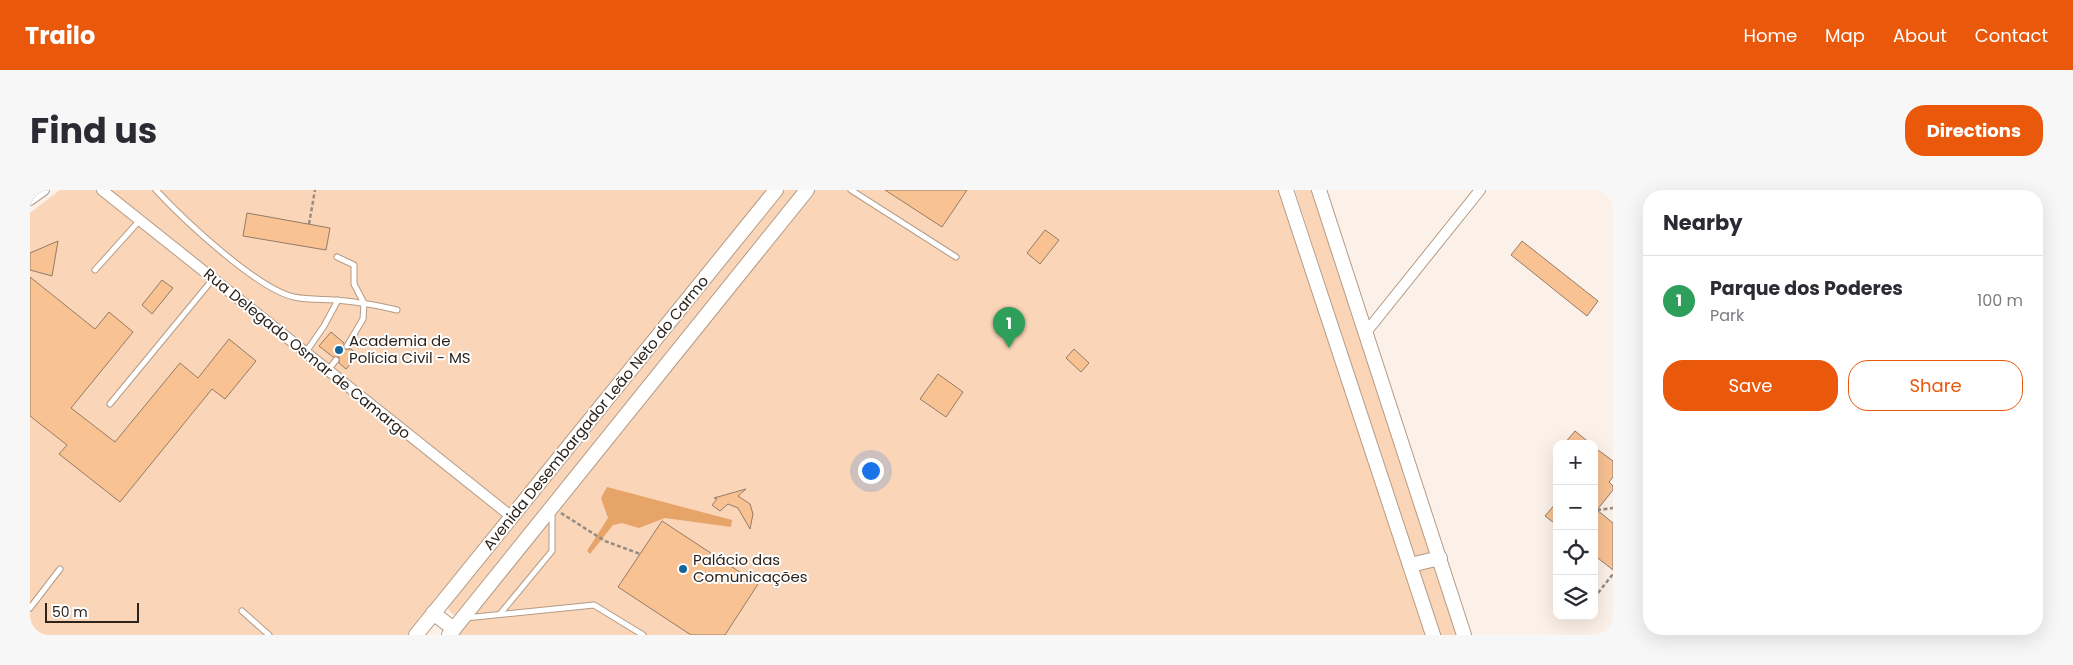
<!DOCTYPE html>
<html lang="en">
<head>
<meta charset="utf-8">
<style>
  body { margin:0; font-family:Poppins,sans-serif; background:#f7f7f7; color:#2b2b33 }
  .controls { position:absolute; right:15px; bottom:15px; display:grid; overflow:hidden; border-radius:10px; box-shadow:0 5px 20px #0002 }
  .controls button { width:45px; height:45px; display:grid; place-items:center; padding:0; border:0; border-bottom:1px solid #e1e1e2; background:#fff; color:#2b2b33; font:25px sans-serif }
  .scale { position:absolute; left:15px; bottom:12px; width:94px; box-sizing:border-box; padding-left:5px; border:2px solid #2d231b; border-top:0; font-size:14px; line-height:18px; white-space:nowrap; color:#2d231b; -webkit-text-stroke:4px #fff; paint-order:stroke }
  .you { position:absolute; left:840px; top:280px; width:18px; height:18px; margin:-12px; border:4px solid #fff; border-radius:50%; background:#1a73e8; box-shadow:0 0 0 8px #1a73e833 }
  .badge { display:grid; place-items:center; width:32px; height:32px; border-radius:50%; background:#ea580c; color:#fff; font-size:16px; font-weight:700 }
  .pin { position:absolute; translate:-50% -41px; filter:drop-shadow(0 1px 2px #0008) }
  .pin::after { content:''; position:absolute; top:26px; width:18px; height:15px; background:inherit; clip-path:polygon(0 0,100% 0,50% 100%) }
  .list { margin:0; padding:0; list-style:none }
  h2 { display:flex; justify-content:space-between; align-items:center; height:65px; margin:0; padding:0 20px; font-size:21px }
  h2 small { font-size:16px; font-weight:400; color:#7c7c81 }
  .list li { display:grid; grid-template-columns:32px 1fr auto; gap:15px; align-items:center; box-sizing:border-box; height:90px; padding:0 20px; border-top:1px solid #e1e1e2 }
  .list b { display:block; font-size:19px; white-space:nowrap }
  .list p { margin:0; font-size:16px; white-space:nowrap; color:#7c7c81 }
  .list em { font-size:16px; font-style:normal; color:#7c7c81 }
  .actions { display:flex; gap:10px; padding:15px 20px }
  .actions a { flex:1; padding:11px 0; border:1px solid #ea580c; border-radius:20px; text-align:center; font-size:18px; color:#ea580c }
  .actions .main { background:#ea580c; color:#fff }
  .icon { flex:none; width:28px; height:28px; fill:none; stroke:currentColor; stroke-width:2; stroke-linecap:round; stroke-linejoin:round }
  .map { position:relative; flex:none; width:1583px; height:445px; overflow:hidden; border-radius:20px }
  header { display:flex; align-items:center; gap:30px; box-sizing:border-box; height:70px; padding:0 25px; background:#ea580c; color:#fff }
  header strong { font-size:24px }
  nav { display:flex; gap:28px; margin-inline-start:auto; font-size:18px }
  .intro { display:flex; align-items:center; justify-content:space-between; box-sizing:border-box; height:120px; padding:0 30px }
  h1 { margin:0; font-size:35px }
  .button { padding:12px 22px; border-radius:20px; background:#ea580c; color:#fff; font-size:18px; font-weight:700 }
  main { display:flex; gap:30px; padding:0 30px }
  aside { flex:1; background:#fff; border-radius:20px; box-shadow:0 5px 20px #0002 }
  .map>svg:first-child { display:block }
</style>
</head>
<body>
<header>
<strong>Trailo</strong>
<nav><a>Home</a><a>Map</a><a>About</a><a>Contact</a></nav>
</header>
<div class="intro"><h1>Find us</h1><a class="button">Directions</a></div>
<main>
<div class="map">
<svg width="1583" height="445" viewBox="0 0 1583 445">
  <rect width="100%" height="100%" fill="#fcf1e8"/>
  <!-- green -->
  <g fill="#fad5b7">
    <path d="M30 0H746L386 445H0V23Z"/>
    <path d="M753 0H771L427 427 421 423 417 417Z"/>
    <path d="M777 0H1256L1403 445H419Z"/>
    <path d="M1265 0H1285L1427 445H1409Z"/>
  </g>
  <!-- water -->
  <path fill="#e7a469" d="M577 297 702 330 701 337 635 328 609 338 592 333 583 335 560 364 557 361 578 328 571 308Z"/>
  <!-- building -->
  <g fill="#f8c293" stroke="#947b67">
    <path d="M855 0H937L912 37Z"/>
    <path d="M217 23 300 38 296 60 213 46Z"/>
    <path d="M1015 40 1029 50 1010 74 997 63Z"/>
    <path d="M28 51 22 86 0 80V63Z"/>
    <path d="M1492 51 1568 111 1557 126 1481 65Z"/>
    <path d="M0 87 65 139 79 122 103 142 41 218 85 252 150 173 168 188 199 149 226 171 195 209 182 199 90 312 29 264 37 255 0 226Z"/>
    <path d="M132 90 143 98 122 124 112 115Z"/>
    <path d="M301 142 314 153V159H321L328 165 316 179 309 173V167H303L289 156Z"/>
    <path d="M1044 159 1059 173 1051 182 1036 168Z"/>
    <path d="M908 184 933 202 916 227 890 209Z"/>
    <path d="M1545 241 1561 254H1534Z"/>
    <path d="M1568 260 1583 271V287L1579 292 1583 296V300L1567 320 1583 333V380L1564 365V265Z"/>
    <path d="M716 299 708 306 720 314 723 324 720 339 708 318 698 314 690 321 682 315 687 309 684 308Z"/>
    <path d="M1527 312V335L1515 326Z"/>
    <path d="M632 331 728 394 695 445H661L588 397Z"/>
  </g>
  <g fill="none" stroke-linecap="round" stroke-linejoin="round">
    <!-- service casing -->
    <g stroke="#b49b86" stroke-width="7">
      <g id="service">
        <path d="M126 0C153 29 227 99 264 107 278 110 293 109 306 110 327 112 347 115 367 120"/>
        <path d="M821 0 926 67"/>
        <path d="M307 67 324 75V94L334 113 333 129 317 156"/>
        <path d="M65 80 110 30"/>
        <path d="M276 162 294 136 308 110"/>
        <path d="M298 180 306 170"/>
        <path d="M80 214 183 89"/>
        <path d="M0 418 30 379"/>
        <path d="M212 421 239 445"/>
        <path d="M470 424 522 361V324"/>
        <path d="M435 428 564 415 613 445"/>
      </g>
    </g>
    <!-- minor casing -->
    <g stroke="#b49b86" stroke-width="12">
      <g id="minor">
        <path d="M72 0 482 327"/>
        <path d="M0 10 14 0"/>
        <path d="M1337 141 1450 0"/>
      </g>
    </g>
    <!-- secondary casing -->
    <g stroke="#b49b86" stroke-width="16">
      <g id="secondary">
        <path d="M1256 0 1403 445"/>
        <path d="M1289 0 1434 445"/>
        <path d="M1380 375 1410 368"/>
        <path d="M403 423 424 439"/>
        <path d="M386 445 746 0"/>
        <path d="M419 445 777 0"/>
      </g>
    </g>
    <!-- path -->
    <g stroke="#968c83" stroke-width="2.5" stroke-dasharray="4 2.5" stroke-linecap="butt">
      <path d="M279 34 285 0"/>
      <path d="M1567 320 1583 318"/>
      <path d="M531 323 575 351 610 364"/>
      <path d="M1564 408 1583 384"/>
    </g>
    <!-- service -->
    <use href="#service" stroke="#fff" stroke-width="5"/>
    <!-- minor -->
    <use href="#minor" stroke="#fff" stroke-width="10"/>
    <!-- secondary -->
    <use href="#secondary" stroke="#fff" stroke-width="14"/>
  </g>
  <!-- markers -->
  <g fill="#146798" stroke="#fff" stroke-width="2">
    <circle cx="309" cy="160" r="5"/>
    <circle cx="653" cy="379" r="5"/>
  </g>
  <g text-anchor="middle" stroke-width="4" stroke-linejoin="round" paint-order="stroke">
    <!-- poi labels -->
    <g font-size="15" fill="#2d231b" stroke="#fff" text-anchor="start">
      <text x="319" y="156">Academia de<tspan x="319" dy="17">Polícia Civil - MS</tspan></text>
      <text x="663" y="375">Palácio das<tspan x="663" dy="17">Comunicações</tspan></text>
    </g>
    <!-- street labels -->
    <g font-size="15" fill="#2d231b" stroke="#fff">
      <text transform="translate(277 164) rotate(39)" y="5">Rua Delegado Osmar de Camargo</text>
      <text transform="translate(566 223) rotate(-51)" y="5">Avenida Desembargador Leão Neto do Carmo</text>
    </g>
  </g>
</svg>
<div class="controls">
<button>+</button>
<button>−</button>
<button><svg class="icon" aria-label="locate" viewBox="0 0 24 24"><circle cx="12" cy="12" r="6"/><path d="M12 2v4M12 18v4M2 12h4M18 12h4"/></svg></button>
<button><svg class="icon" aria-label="layers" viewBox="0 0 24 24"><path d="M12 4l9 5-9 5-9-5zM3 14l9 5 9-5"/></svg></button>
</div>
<div class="scale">50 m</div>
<div class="you"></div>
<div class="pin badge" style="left:979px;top:158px;background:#2e9e5b">1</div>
</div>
<aside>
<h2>Nearby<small></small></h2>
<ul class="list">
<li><span class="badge" style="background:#2e9e5b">1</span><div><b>Parque dos Poderes</b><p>Park</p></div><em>100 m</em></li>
</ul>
<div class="actions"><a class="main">Save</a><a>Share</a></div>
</aside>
</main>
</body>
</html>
